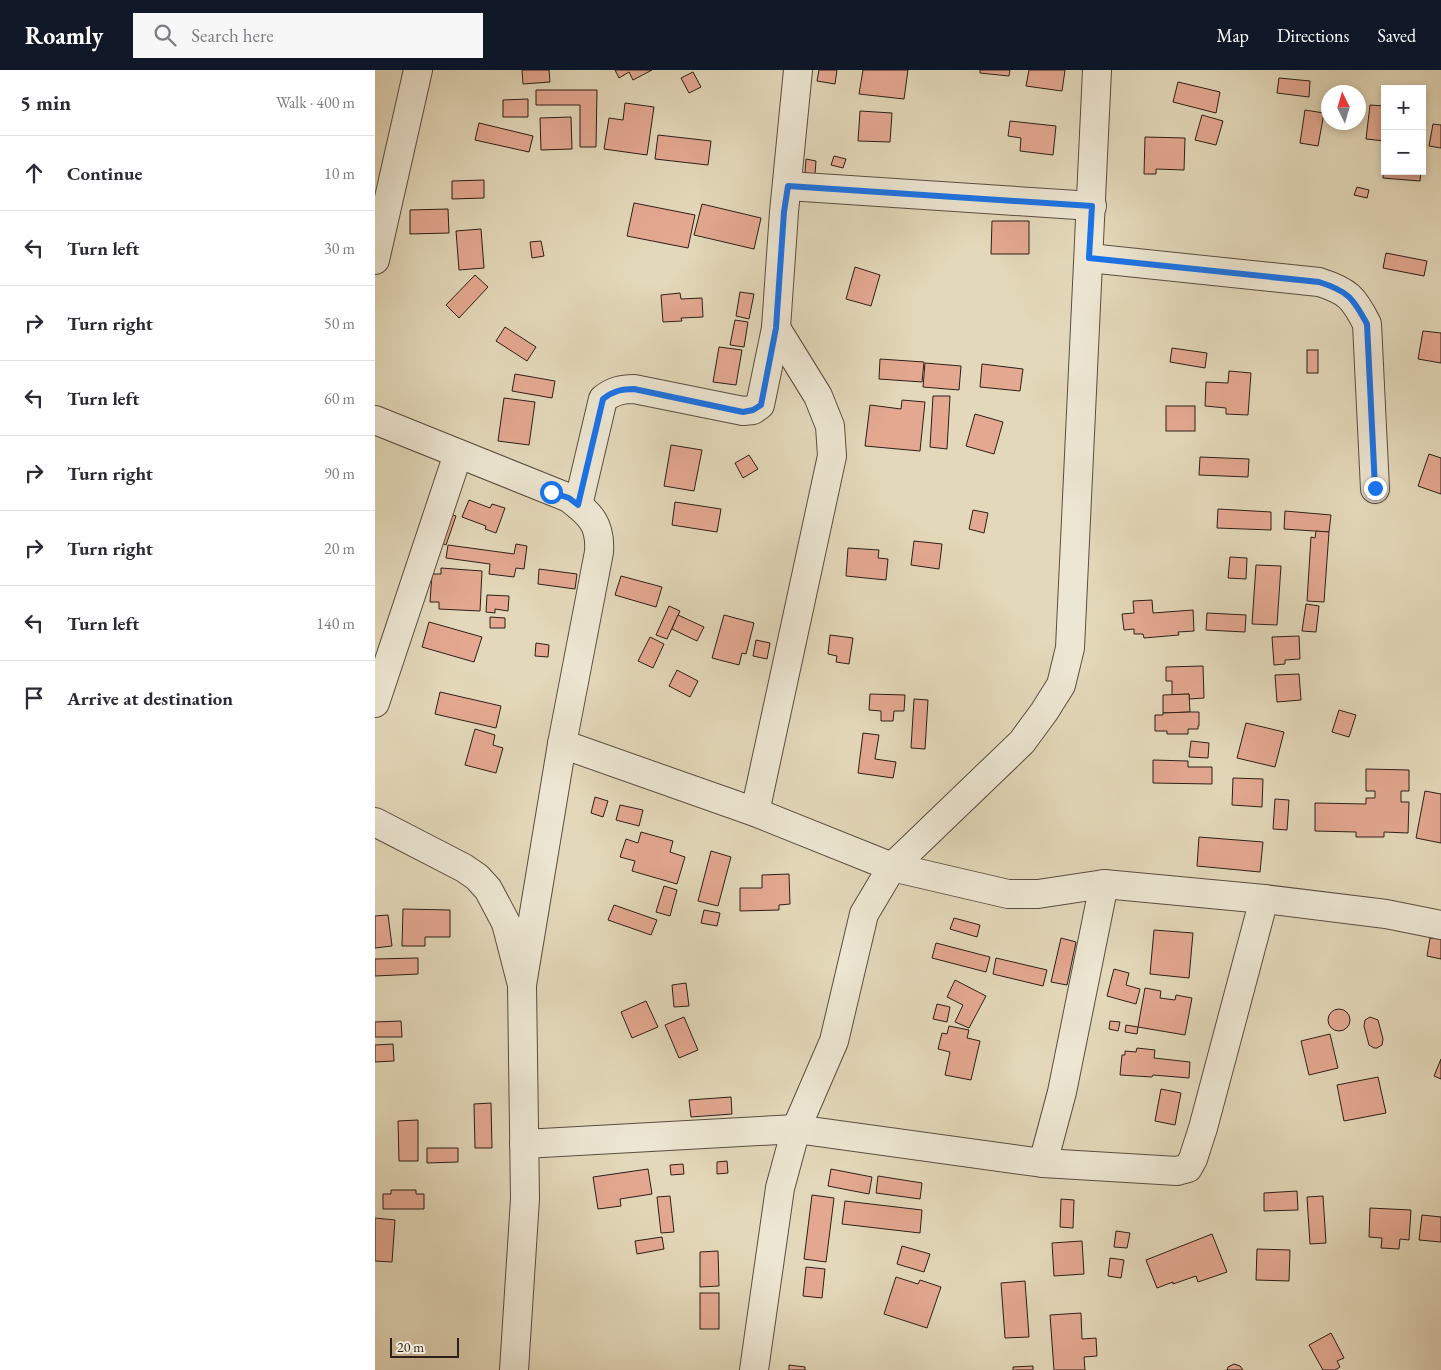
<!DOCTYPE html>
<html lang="en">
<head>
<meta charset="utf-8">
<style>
  body { margin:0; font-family:"EB Garamond",serif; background:#f7f7f7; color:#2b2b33 }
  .controls { position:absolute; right:15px; top:15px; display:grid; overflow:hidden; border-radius:0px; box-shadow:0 2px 8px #0003 }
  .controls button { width:45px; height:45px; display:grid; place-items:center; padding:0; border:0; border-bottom:1px solid #e1e1e2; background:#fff; color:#2b2b33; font:25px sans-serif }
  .compass { position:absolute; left:946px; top:15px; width:45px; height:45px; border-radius:50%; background:#fff; box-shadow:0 2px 8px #0003; rotate:355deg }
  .scale { position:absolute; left:15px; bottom:12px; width:69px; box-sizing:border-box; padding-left:5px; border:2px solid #2c1f17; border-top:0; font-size:14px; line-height:18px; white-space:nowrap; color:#2c1f17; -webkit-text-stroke:4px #ede6d2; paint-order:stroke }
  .stop { position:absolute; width:15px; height:15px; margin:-11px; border:4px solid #1a73e8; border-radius:50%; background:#fff }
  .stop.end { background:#1a73e8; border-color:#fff; box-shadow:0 1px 5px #0008 }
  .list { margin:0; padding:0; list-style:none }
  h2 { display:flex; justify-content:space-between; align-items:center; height:65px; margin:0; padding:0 20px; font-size:21px }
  h2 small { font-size:16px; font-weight:400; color:#7c7c81 }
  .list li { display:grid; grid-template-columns:32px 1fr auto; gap:15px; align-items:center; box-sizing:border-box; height:75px; padding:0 20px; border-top:1px solid #e1e1e2 }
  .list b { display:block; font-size:19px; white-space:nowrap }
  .list em { font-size:16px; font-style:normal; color:#7c7c81 }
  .icon { flex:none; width:28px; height:28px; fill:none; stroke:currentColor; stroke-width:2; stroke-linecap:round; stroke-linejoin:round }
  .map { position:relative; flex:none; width:1066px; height:1300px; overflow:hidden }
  header { display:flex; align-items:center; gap:30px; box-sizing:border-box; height:70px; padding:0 25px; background:#111827; color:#fff }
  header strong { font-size:24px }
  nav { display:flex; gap:28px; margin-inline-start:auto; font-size:18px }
  .search { width:350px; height:45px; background:#f7f7f7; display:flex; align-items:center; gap:12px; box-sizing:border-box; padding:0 18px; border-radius:0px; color:#7c7c81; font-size:19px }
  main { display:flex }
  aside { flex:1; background:#fff }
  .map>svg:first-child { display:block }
</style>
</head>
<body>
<header>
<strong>Roamly</strong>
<div class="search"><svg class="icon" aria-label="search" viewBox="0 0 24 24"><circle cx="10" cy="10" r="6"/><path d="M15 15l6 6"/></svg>Search here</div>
<nav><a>Map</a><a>Directions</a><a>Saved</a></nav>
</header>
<main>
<aside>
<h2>5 min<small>Walk · 400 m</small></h2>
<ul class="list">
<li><svg class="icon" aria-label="ahead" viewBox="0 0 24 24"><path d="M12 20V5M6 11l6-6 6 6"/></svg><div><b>Continue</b></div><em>10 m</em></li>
<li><svg class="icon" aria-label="left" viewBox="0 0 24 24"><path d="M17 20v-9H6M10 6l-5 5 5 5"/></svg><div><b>Turn left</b></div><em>30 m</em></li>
<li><svg class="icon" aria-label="right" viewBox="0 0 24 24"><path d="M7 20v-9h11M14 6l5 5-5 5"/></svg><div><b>Turn right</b></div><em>50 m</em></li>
<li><svg class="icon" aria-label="left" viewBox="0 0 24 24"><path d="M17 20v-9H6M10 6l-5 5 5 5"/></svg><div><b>Turn left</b></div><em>60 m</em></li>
<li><svg class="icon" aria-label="right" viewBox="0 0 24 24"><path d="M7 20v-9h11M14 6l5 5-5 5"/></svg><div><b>Turn right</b></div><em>90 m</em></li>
<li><svg class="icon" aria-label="right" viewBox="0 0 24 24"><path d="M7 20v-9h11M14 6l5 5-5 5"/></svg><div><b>Turn right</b></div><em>20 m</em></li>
<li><svg class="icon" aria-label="left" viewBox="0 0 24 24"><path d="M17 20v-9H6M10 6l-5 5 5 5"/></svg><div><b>Turn left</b></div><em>140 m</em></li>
<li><svg class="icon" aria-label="arrive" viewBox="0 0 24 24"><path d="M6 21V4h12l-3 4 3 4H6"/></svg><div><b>Arrive at destination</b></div></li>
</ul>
</aside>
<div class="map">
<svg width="1066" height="1300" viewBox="0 0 1066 1300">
  <rect width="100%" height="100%" fill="#e3d8b9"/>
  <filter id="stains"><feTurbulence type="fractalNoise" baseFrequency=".004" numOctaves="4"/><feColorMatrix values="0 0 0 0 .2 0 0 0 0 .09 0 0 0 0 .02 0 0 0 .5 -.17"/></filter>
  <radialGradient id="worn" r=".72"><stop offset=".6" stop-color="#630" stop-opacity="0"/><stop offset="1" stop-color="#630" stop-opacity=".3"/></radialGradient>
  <!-- building -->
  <g fill="#e4a891" stroke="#2c1f17">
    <path d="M147 0H174L175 12 148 14Z"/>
    <path d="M240 0H277L258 10 254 2 244 8Z"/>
    <path d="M444 0H462L460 14 442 11Z"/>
    <path d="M488 0H533L529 29 484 24Z"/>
    <path d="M605 0H635L634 6 605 3Z"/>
    <path d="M654 0H690L687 21 651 16Z"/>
    <path d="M318 2 326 17 314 23 306 8Z"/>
    <path d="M904 8 935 11 934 27 902 23Z"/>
    <path d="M803 12 845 22 841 43 798 32Z"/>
    <path d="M161 20H222L221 77H205V35H161Z"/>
    <path d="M153 29V47H128V30Z"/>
    <path d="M250 33 279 37 272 85 229 79 234 48 248 50Z"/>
    <path d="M995 35 1010 36V71L991 69Z"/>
    <path d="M930 40 949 43 943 76 925 73Z"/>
    <path d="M485 41 517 43 515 72 483 71Z"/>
    <path d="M827 45 848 51 841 75 820 70Z"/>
    <path d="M196 47 197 79 166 80 165 48Z"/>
    <path d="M635 51 681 56 678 85 645 81 646 68 633 66Z"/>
    <path d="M104 53 158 66 154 82 100 70Z"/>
    <path d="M1058 54 1066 55V78L1054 76Z"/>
    <path d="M283 65 336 71 333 95 280 89Z"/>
    <path d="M770 67 810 68 809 100 781 99V104H769Z"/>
    <path d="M459 86 471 89 468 98 456 95Z"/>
    <path d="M1010 87V101H1046L1045 111 1008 108Z"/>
    <path d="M431 89 441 91 440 104 430 103Z"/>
    <path d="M109 110V128L77 129V111Z"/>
    <path d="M982 117 994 120 992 128 979 125Z"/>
    <path d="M259 133 320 145 313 178 252 166Z"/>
    <path d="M327 134 386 148 379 179 319 165Z"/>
    <path d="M73 139 74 163 35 164V140Z"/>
    <path d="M617 151H654V184H616Z"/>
    <path d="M106 159 109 198 84 200 81 161Z"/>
    <path d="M166 171 169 186 157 188 155 172Z"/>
    <path d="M1011 183 1052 191 1049 206 1008 198Z"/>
    <path d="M480 197 505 205 496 236 471 229Z"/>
    <path d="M100 205 113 217 84 248 71 235Z"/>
    <path d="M365 222 379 224 374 249 361 246Z"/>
    <path d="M305 223 306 229 327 228 328 247 306 248 307 251 288 252 286 225Z"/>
    <path d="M360 250 373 252 369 277 355 275Z"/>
    <path d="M130 257 161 277 152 291 121 271Z"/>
    <path d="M1048 261 1066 263V293L1043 289Z"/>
    <path d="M344 277 367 280 361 315 338 312Z"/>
    <path d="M797 278 832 283 830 298 795 292Z"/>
    <rect x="932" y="280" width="11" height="23"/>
    <path d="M505 289 549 292 547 312 504 309Z"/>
    <path d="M550 293 586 296 584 320 548 317Z"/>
    <path d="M607 294 648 299 645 321 605 317Z"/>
    <path d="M854 301 876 303 873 345 851 344V338L830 336 831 312 853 313Z"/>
    <path d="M140 304 180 311 177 328 137 321Z"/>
    <path d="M558 326H575L572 379 555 377Z"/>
    <path d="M129 328 160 332 154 375 123 371Z"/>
    <path d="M527 330 550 332 545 381 490 376 495 335 526 339Z"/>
    <rect x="791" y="336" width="29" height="25"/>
    <path d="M600 344 628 352 619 384 591 376Z"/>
    <path d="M296 375 327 380 319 421 289 416Z"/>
    <path d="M1054 384 1066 388V424L1043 416Z"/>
    <path d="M374 385 383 399 368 408 360 393Z"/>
    <path d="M825 387 874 389 873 407 824 405Z"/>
    <path d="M94 430 115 438 117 434 130 438 121 463 110 459 111 456 87 447Z"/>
    <path d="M300 432 346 439 342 462 297 455Z"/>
    <path d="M843 439 896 442V460L842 458Z"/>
    <path d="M598 440 613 443 609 463 594 459Z"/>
    <path d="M910 441 956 445 954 462 909 459Z"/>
    <path d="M72 443 81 446 71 475 62 471Z"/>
    <path d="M941 461 954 462 949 532 932 531 936 467 940 468Z"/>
    <path d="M539 471 567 474 564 499 536 495Z"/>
    <path d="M141 474 152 476 149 499 141 498 139 507 114 504 115 494 71 488 73 475 139 484Z"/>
    <path d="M473 478 504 480 503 488 513 489 511 510 471 506Z"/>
    <path d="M855 487 872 488 871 509 853 508Z"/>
    <path d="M881 495 906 496 902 555 877 554Z"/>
    <path d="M66 498 107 501 105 541 64 539V532H55L57 504H66Z"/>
    <path d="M164 499 202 504 200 519 163 514Z"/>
    <path d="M246 506 287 517 281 537 240 525Z"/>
    <path d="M112 525 134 526 133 541 120 539V543L111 542Z"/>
    <path d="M777 530 778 543 818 540 819 561 803 562 804 565 769 568 768 564H759V559L749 560 747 544 759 543 758 531Z"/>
    <path d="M931 534 944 536 941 562 927 561Z"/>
    <path d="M294 536 305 541 292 569 281 565Z"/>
    <path d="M832 543 871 545 870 562 831 560Z"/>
    <path d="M303 545 329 557 322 571 297 559Z"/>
    <path d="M349 545 379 553 371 584 367 583 364 595 337 588Z"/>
    <path d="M115 547 130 548V558H115Z"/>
    <path d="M54 552 107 567 99 592 47 577Z"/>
    <path d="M455 565 478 568 474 594 461 592 462 586 453 584Z"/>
    <path d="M924 566 925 589 910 590V594L899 595 897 567Z"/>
    <path d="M275 567 289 574 278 598 263 591Z"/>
    <path d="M381 570 395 573 392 589 378 586Z"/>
    <path d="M161 573 174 575 173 587 160 586Z"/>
    <path d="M828 596 829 628 814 629V624L797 625V611H791V597Z"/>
    <path d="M302 600 323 611 315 627 294 616Z"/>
    <path d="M924 604 926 630 902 632 900 605Z"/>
    <path d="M65 622 126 636 121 658 60 644Z"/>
    <path d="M495 624 530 625 529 641H519L518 651H506V641L494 640Z"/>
    <path d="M814 624 815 642 788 643V625Z"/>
    <path d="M539 629 553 630 550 679 536 678Z"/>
    <path d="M964 640 981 645 974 667 957 662Z"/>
    <path d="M815 642H824V656H823V659H813V664H792V661H780V645H788V643Z"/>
    <path d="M871 653 909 662 900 697 862 688Z"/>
    <path d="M100 659 120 665 118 675 128 678 121 703 90 695Z"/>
    <path d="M488 663 504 665 500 689 521 692 518 708 483 703Z"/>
    <path d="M816 671 834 673 833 688 814 687Z"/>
    <path d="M778 690 813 691V697H837V714L778 713Z"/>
    <path d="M991 699 1034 700V721H1026V732H1034L1033 763 1009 762V767H981V762L940 761V733L991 734V728H1000V721H991Z"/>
    <path d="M858 708 888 709 887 737 857 735Z"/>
    <path d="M1050 721 1066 724V773L1041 768Z"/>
    <path d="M220 727 233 731 228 747 216 743Z"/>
    <path d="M900 729 914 730 912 760 898 759Z"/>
    <path d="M245 735 268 740 264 756 241 750Z"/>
    <path d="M266 762 298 771 295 782 310 787 302 814 257 801 260 791 245 787 251 769 263 773Z"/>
    <path d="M824 767 888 772 885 802 822 796Z"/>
    <path d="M336 781 356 787 343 836 323 831Z"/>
    <path d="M414 804 415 834 404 835V840L365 841V818H387V805Z"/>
    <path d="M289 816 302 820 295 846 281 842Z"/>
    <path d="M239 835 282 850 276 865 233 850Z"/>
    <path d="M28 839 75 840V867H50V876H27Z"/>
    <path d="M329 840 345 843 342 856 326 853Z"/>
    <path d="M13 845 17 876 0 878V846Z"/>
    <path d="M579 848 605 855 602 867 575 859Z"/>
    <path d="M779 860 818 863 814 908 775 904Z"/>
    <path d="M686 868 701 872 692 915 676 912Z"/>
    <path d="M1055 868 1066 869V889L1052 886Z"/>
    <path d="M561 873 615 887 611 902 557 888Z"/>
    <path d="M43 888V904L0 906V889Z"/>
    <path d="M621 888 672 900 668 916 618 904Z"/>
    <path d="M739 899 754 903 751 915 765 919 761 934 732 926Z"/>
    <path d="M580 910 611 926 594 958 580 952 588 935 572 927Z"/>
    <path d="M311 913 314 936 299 937 297 915Z"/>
    <path d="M770 918 786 921 785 928 800 930 801 925 817 928 810 965 763 957Z"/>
    <path d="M271 931 283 957 257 968 246 942Z"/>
    <path d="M562 934 575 937 572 952 558 949Z"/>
    <circle cx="964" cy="950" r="11"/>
    <path d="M309 947 323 980 304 988 290 955Z"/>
    <path d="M995 947 1003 950 1008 969 1007 975 1002 978H999L994 975 989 956 990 950Z"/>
    <path d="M26 951 27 967H0V952Z"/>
    <path d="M735 951 745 952 743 961 734 959Z"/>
    <path d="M751 955 763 957 762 964 750 962Z"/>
    <path d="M574 956 594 960 592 968 605 971 596 1010 570 1005 575 982 563 979 567 963 572 964Z"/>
    <path d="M955 964 963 998 934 1005 926 971Z"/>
    <path d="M18 974 19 991 0 992V975Z"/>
    <path d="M762 978 780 980 779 988 815 992 814 1008 778 1005 777 1007 745 1005 747 985H750V981L761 982Z"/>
    <path d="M1066 989V1009L1059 1006Z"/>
    <path d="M1003 1007 1011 1043 969 1051 962 1015Z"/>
    <path d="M786 1019 806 1023 800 1055 780 1051Z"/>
    <path d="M356 1027 357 1044 316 1047 314 1030Z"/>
    <path d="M116 1033 117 1078H100L99 1034Z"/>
    <path d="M43 1050V1091H24L23 1051Z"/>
    <path d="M52 1078H83V1092L52 1093Z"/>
    <path d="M352 1091 353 1103 342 1104V1092Z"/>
    <path d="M308 1094 309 1104 296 1105 295 1095Z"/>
    <path d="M273 1099 277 1124 245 1129 246 1136 223 1139 218 1107Z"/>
    <path d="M456 1099 497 1107 494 1124 453 1116Z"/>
    <path d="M503 1106 547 1113 545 1129 501 1123Z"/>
    <path d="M16 1120H41V1124H49V1139H8V1124H16Z"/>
    <path d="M922 1121 923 1140 889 1141V1123Z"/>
    <path d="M437 1125 459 1128 451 1192 429 1189Z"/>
    <path d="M295 1126 299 1162 286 1163 282 1127Z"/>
    <path d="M948 1126 951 1173 935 1174 932 1127Z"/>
    <path d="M686 1129 699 1130 698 1158 685 1157Z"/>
    <path d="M470 1131 547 1140 545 1163 467 1154Z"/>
    <path d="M995 1138 1036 1140 1034 1170 1025 1169 1024 1179 1006 1178 1007 1168 994 1167Z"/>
    <path d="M1047 1145 1066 1147V1172L1044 1170Z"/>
    <path d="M0 1148 20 1150 17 1192 0 1191Z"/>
    <path d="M741 1161 755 1163 752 1178 739 1177Z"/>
    <path d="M837 1164 852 1202 823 1212 821 1206 798 1214V1212L782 1218 771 1190Z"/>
    <path d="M287 1167 289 1179 262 1184 260 1171Z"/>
    <path d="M707 1171 709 1204 679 1206 677 1173Z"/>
    <path d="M527 1176 555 1184 549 1202 522 1194Z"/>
    <path d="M882 1179 915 1180 914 1211 881 1210Z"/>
    <path d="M343 1181 344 1216 325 1217V1182Z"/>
    <path d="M735 1188 749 1190 746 1208 733 1206Z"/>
    <path d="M431 1197 450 1199 447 1228 428 1226Z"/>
    <path d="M521 1207 543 1214 545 1210 566 1217 552 1258 509 1244Z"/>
    <path d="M650 1211 654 1267 630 1268 626 1213Z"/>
    <rect x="325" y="1223" width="19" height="36"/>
    <path d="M706 1243 707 1269 721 1268 722 1286 709 1287 710 1300H679L675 1245Z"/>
    <path d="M956 1263 969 1288 962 1291 965 1297 960 1300H948L934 1275Z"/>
    <path d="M859 1294 865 1296 868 1300H852L853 1297Z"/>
    <path d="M414 1295 430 1297V1300H414Z"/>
    <path d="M658 1296V1300H638V1297Z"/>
  </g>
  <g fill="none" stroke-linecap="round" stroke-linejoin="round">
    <!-- minor casing -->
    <g stroke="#5a4d40" stroke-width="30">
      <g id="minor">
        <path d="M413 116 717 136"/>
        <path d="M714 188 944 212C973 221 979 228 992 254L1000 419"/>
        <path d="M0 190 43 0"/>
        <path d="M0 350 194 428C215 444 226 454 224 482L187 674 147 915"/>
        <path d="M203 435 228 329C238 321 247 319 259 319L368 341 378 340 385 335 401 258 409 142 423 0"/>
        <path d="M0 633 83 384"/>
        <path d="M187 674 380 742 517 797 633 824H663L729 814 889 829 1011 844 1066 855"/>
        <path d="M380 742 457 386 455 356 443 326 401 258"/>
        <path d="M0 752 89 798 102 807 113 819 131 853 147 915 150 1129 139 1300"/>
        <path d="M149 1074 421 1059 668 1093 687 1022 729 814"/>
        <path d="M668 1093 802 1101 813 1098 818 1089 828 1058 889 829"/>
        <path d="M379 1300 405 1118 421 1059 459 971 489 844 517 797 647 672 669 642 686 615 695 578 722 0"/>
      </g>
    </g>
    <!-- minor -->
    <use href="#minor" stroke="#ede6d2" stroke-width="28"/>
  </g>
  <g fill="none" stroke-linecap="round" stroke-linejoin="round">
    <!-- route -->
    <path stroke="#1a73e8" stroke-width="6" d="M176 422 194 428 203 435 228 329C238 321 247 319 259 319L368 342 378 340 386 335 401 258 409 142 413 116 717 136 714 188 944 212C973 221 978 228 992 254L1000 418"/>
  </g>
  <rect width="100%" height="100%" filter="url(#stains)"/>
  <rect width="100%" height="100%" fill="url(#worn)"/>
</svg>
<div class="controls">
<button>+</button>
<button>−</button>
</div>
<svg class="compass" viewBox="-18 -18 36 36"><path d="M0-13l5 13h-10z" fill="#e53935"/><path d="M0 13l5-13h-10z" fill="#7c7c81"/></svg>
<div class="scale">20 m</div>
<div class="stop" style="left:176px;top:422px"></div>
<div class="stop end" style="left:1000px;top:418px"></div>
</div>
</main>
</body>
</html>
